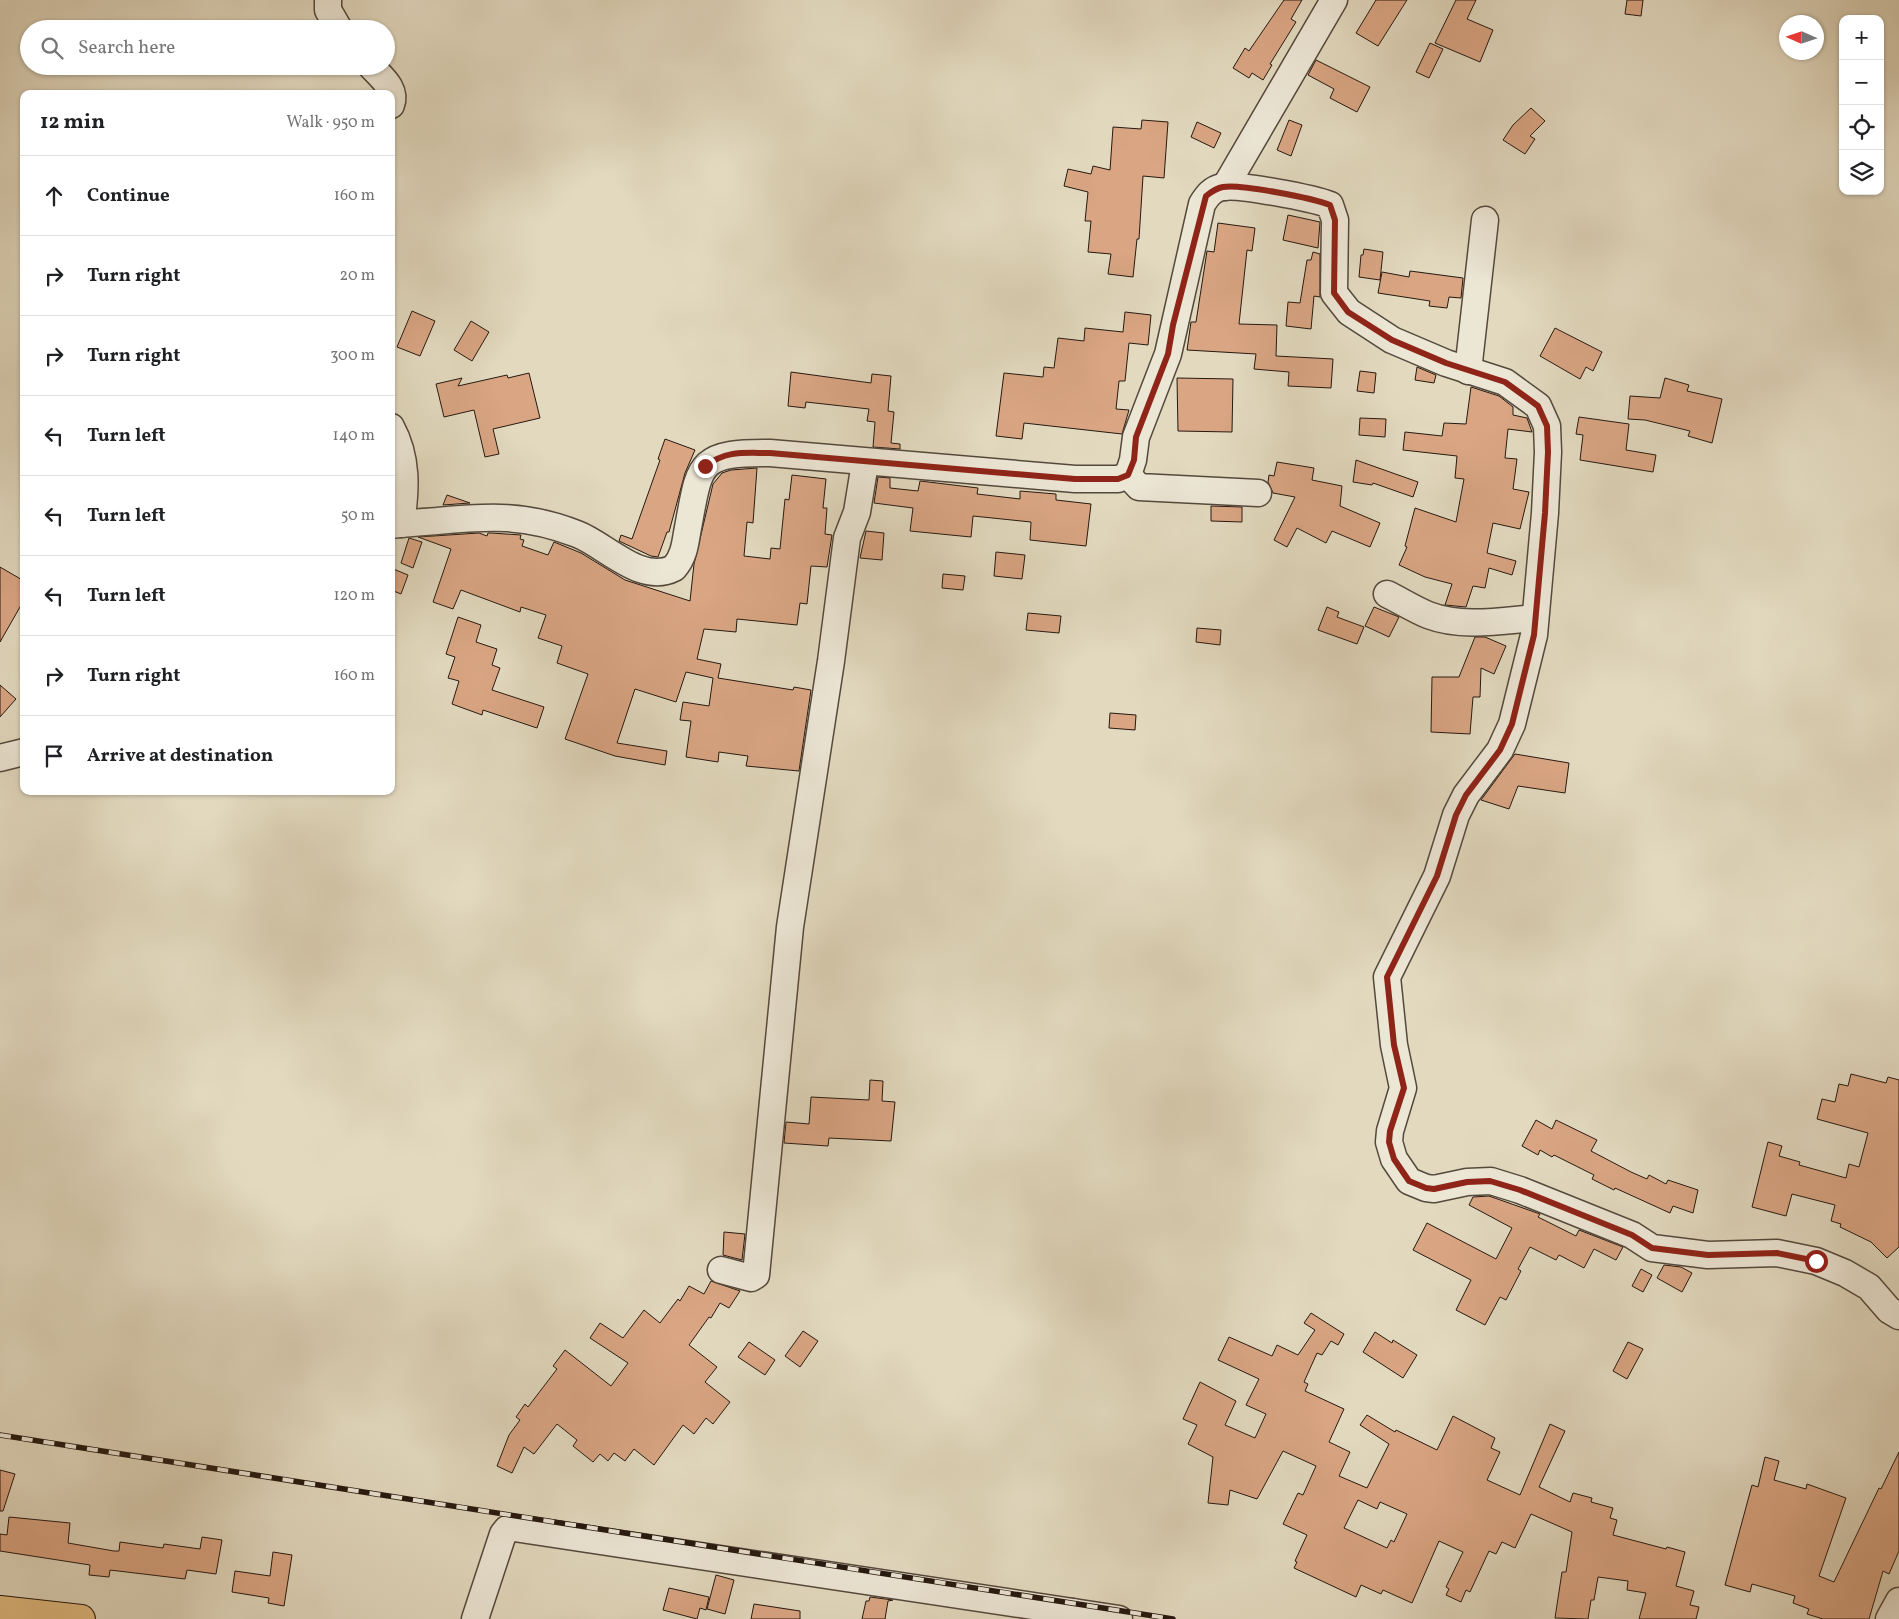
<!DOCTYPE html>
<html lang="en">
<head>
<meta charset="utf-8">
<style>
  body { margin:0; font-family:Vollkorn,serif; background:#f6f6f6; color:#202124 }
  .controls { position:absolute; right:15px; top:15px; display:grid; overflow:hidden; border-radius:10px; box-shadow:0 1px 4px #0004 }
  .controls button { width:45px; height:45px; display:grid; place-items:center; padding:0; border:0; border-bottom:1px solid #e0e0e0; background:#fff; color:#202124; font:25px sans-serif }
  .compass { position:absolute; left:1779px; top:15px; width:45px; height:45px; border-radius:50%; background:#fff; box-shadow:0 1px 4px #0004; rotate:273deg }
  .stop { position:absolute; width:15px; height:15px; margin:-11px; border:4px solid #8f2418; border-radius:50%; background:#fff }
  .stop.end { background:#8f2418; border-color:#fff; box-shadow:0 1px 5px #0008 }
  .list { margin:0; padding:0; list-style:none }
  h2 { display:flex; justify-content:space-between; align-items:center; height:65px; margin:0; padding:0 20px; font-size:21px }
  h2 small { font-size:16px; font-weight:400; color:#757577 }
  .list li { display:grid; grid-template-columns:32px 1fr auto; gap:15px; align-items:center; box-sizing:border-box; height:80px; padding:0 20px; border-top:1px solid #e0e0e0 }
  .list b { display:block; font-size:19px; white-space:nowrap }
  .list em { font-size:16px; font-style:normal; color:#757577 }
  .icon { flex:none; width:28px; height:28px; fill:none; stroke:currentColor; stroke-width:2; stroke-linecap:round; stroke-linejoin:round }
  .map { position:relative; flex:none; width:1899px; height:1619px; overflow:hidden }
  .search { position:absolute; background:#fff; box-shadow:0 1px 4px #0004; left:20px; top:20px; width:375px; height:55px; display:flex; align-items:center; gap:12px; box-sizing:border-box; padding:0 18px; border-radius:28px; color:#757577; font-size:19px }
  .panel { position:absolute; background:#fff; box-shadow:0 1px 4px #0004; left:20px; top:90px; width:375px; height:705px; border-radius:10px }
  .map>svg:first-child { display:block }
</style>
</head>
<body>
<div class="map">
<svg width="1899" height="1619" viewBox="0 0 1899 1619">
  <rect width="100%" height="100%" fill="#e2d9bf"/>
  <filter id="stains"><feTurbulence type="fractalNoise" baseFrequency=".004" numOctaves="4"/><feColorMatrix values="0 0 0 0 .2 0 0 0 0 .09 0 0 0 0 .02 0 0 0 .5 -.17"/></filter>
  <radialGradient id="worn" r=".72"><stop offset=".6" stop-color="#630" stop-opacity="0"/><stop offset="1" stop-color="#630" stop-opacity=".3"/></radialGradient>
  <!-- building -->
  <g fill="#d9a583" stroke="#261910" fill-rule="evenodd">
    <path d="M1284 0H1302L1291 19 1296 22 1270 64 1272 65 1263 80 1252 73 1249 78 1233 68 1245 48 1249 51Z"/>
    <path d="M1376 0H1407L1378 46 1356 33Z"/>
    <path d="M1456 0H1476L1467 19 1493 30 1480 62 1435 43Z"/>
    <path d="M1627 0H1643L1641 16 1625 14Z"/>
    <path d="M1430 43 1443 49 1429 78 1416 72Z"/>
    <path d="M1316 60 1370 87 1357 112 1330 98 1334 89 1308 75Z"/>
    <path d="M1531 108 1545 121 1530 136 1535 139 1525 154 1503 140 1513 125Z"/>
    <path d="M1142 120 1168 122 1164 178 1143 176 1139 239H1137L1133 277 1108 274 1111 254 1088 252 1091 221H1085L1088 192 1064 186 1068 169 1091 174 1093 166 1110 170 1113 127 1141 129Z"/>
    <path d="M1289 120 1302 125 1291 156 1277 150Z"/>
    <path d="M1197 122 1221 133 1214 148 1191 137Z"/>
    <path d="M1288 215 1320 222 1318 248 1283 240Z"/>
    <path d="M1218 223 1255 228 1252 251 1247 250 1239 324 1277 325 1276 356 1333 359 1331 388 1288 386 1289 372 1254 369 1256 354 1187 350 1191 322H1196L1207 251 1214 252Z"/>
    <path d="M1364 249 1383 252 1380 280 1359 277 1361 255H1363Z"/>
    <path d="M1313 252 1320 254V297L1314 296 1311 329 1286 326 1288 302 1300 303 1307 260H1311Z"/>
    <path d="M1410 271 1463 278 1461 298 1449 297 1447 308 1429 306 1430 301 1378 293 1382 272 1409 277Z"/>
    <path d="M412 311 435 321 420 356 397 347Z"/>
    <path d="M1125 312 1151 315 1148 345 1129 343 1125 381H1119L1116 409 1129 410 1122 434 1024 423 1022 439 996 436 1004 373 1043 377 1044 367 1054 368 1058 338 1084 341 1085 328 1123 332Z"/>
    <path d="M471 321 489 332 472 361 454 350Z"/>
    <path d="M1555 328 1602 352 1593 371 1586 367 1580 379 1540 356Z"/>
    <path d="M1417 367 1436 375 1434 383 1415 380Z"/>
    <path d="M1360 371 1376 373 1374 393 1357 391Z"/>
    <path d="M791 372 871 383 872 374 891 376 888 411 894 412 891 443 900 444V449L873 447 875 422 867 421 869 409 806 402 805 408 788 406Z"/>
    <path d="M529 373 540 418 493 429 499 454 485 457 474 410 444 417 436 384 462 378 458 386 507 375 508 378Z"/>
    <path d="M1177 378 1233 379 1232 432 1178 431Z"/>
    <path d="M1665 378 1689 385 1687 391 1722 399 1712 443 1688 436 1690 431 1645 420 1628 419 1630 396 1660 398Z"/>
    <path d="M1471 387 1499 396 1513 407V415L1527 418 1532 432 1508 429 1505 458 1517 459 1513 489 1529 492 1520 529 1493 523 1487 553 1516 561 1512 575 1489 568 1485 588 1473 586 1466 607 1445 605 1452 584 1425 577 1399 565 1407 547 1405 546 1415 508 1456 522 1464 479 1455 478 1457 456 1403 450 1405 432 1442 436 1444 423 1466 424Z"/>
    <path d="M1579 417 1629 424 1626 450 1656 455 1653 472 1580 460 1583 435 1576 434Z"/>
    <path d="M1360 418 1386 419 1385 437 1359 435Z"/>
    <path d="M665 439 695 450 685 473 669 532H667L658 557 651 556 619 541 621 535 632 539 660 460 658 459Z"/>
    <path d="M1356 460 1418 482 1413 497 1373 483 1372 485 1353 482Z"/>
    <path d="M1277 462 1314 468 1312 480 1342 486 1340 506 1380 523 1370 547 1332 531 1326 543 1297 528 1287 547 1274 540 1295 497 1273 493 1268 482 1269 475 1274 476Z"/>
    <path d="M757 468 753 523 747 522 744 556 770 559 771 548 780 549 785 499 789 500 792 475 826 479 823 508H827L825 534 832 535 827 567 811 566 807 604 800 603 797 625 737 619 736 632 704 629 697 659 721 664 718 678 793 690 794 687 811 690 799 771 746 766 748 756 719 752 718 762 686 757 691 721 680 720 683 702 709 706 713 678 686 672 676 702 635 689 617 743 667 751 665 765 615 756 565 739 588 674 557 663 562 646 538 638 546 615 521 607 520 612 461 590 453 609 433 602 451 549 418 537 479 533 487 536 488 533H491L521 535 520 539 524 540 522 546 548 555 554 542 581 553 625 580 690 601 694 564 713 484 722 473 731 470Z"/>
    <path d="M878 477 890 478V488L918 491 920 481 978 488 977 494 1020 499V491L1056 494V500L1091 504 1086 546 1030 540 1031 522 973 516 971 537 910 531 913 508 874 503Z"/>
    <path d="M447 495 470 503 443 505Z"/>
    <path d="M1211 506 1242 507V522L1211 521Z"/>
    <path d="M866 531 884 533 882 560 860 558Z"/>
    <path d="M409 538 422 542 413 568 401 563Z"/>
    <path d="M996 552 1025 555 1022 579 994 576Z"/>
    <path d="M0 567 24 581V600L0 642Z"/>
    <path d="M391 568 408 575 401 594 391 590Z"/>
    <path d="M943 574 965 576 963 590 942 588Z"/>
    <path d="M1327 607 1339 612 1337 617 1364 627 1357 644 1318 630Z"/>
    <path d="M1374 607 1399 617 1389 637 1365 626Z"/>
    <path d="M1028 613 1061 616 1059 633 1026 630Z"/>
    <path d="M458 617 481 625 476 642 497 649 492 665 500 668 492 690 544 707 537 728 483 710 482 715 452 704 459 681 448 678 455 657 446 654Z"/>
    <path d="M1197 628 1221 630 1220 645 1196 642Z"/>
    <path d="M1475 637H1485L1506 646 1494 674 1481 668 1480 697H1473L1470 734 1431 732 1432 677H1459Z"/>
    <path d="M0 685 16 699 0 717Z"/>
    <path d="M1110 713 1136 715 1135 730 1109 728Z"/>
    <path d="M1515 754 1569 763 1565 793 1518 786 1509 809 1481 800Z"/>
    <path d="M1851 1074 1886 1083 1888 1077 1899 1080V1247L1887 1258 1871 1242 1840 1227 1841 1224 1831 1221 1835 1205 1792 1194 1786 1216 1752 1207 1768 1142 1782 1146 1779 1156 1800 1162 1799 1165 1846 1178 1849 1164 1859 1167 1868 1133 1817 1119 1822 1099 1835 1102 1839 1084 1848 1086Z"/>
    <path d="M870 1080 883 1081 882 1101 895 1102 891 1141 829 1138 828 1146 784 1143 786 1122 809 1124 811 1097 869 1100Z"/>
    <path d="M1536 1120 1552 1129 1556 1120 1597 1140 1591 1151 1631 1172 1647 1179 1649 1175 1666 1184 1668 1180 1698 1190 1693 1213 1673 1206 1670 1213 1615 1188 1614 1190 1592 1179 1594 1175 1554 1155 1552 1157 1540 1150 1538 1155 1522 1146Z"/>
    <path d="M1489 1196 1540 1214 1538 1217 1576 1236 1579 1230 1623 1247 1616 1260 1594 1249 1584 1268 1559 1255 1556 1260 1530 1247 1518 1269 1521 1271 1506 1300 1500 1297 1485 1325 1456 1310 1471 1280 1413 1250 1427 1223 1496 1259 1512 1228 1469 1205 1473 1197Z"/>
    <path d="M724 1232 745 1234 742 1260 723 1255Z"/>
    <path d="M1664 1265 1681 1267 1692 1273 1682 1292 1657 1278Z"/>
    <path d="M1641 1269 1652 1275 1643 1292 1632 1286Z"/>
    <path d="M711 1281 740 1291 729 1308 720 1303 711 1318 709 1317 689 1345 717 1367 705 1382 730 1402 713 1424 706 1418 694 1434 683 1425 654 1465 634 1449 625 1461 614 1453 608 1461 600 1454 593 1462 573 1446 577 1440 557 1424 534 1454 524 1447 512 1473 497 1466 509 1435 520 1420 516 1417 525 1404 528 1407 557 1369 553 1366 565 1350 611 1386 628 1363 590 1338 600 1323 623 1338 644 1310 660 1323 678 1299 680 1301 689 1286 704 1294Z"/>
    <path d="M1311 1313 1344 1334 1338 1345 1331 1341 1322 1355 1317 1353 1304 1382 1308 1384 1305 1391 1344 1409 1329 1442 1350 1452 1339 1476 1367 1488 1389 1444 1360 1425 1367 1415 1395 1432 1396 1430 1437 1450 1453 1416 1495 1438 1491 1448 1500 1452 1487 1480 1520 1495 1550 1424 1565 1431 1539 1487 1570 1502 1573 1493 1592 1498 1591 1502 1613 1508 1610 1518 1617 1520 1613 1535 1666 1549 1667 1547 1685 1552 1676 1586 1694 1591 1690 1605 1699 1607 1696 1619H1639L1646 1593 1627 1590 1628 1581 1598 1577 1594 1600H1591L1588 1619 1555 1618 1562 1572H1566L1572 1532 1531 1514 1515 1548 1502 1542 1496 1554 1489 1551 1470 1592 1466 1590 1461 1602 1446 1595 1449 1589 1446 1587 1463 1552 1439 1541 1412 1603 1383 1590 1381 1594 1361 1585 1356 1597 1294 1568 1297 1562 1295 1561 1307 1535 1283 1524 1298 1493 1303 1495 1316 1466 1283 1451 1257 1499 1230 1490 1228 1505 1208 1503 1213 1457 1188 1444 1197 1425 1183 1419 1200 1382 1236 1401 1225 1425 1255 1438 1266 1414 1246 1405 1259 1379 1218 1360 1229 1337 1272 1356 1277 1345 1298 1355 1315 1330 1304 1323ZM1358 1500 1377 1509 1380 1502 1407 1514 1394 1542 1391 1540 1387 1548 1344 1528Z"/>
    <path d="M803 1331 818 1341 800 1367 785 1356Z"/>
    <path d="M1375 1332 1392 1343 1393 1340 1417 1355 1403 1378 1363 1352Z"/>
    <path d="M749 1342 775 1360 765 1375 738 1357Z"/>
    <path d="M1628 1342 1643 1349 1627 1379 1613 1371Z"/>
    <path d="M1899 1452V1551L1889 1574 1883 1571 1869 1619H1823L1807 1614 1809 1609 1793 1603 1795 1596 1752 1584 1750 1592 1725 1585 1752 1485 1758 1487 1765 1457 1779 1461 1774 1480 1806 1489 1807 1484 1846 1498 1819 1576 1834 1582 1879 1488 1881 1489Z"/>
    <path d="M0 1470 15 1474 3 1511H0Z"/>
    <path d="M9 1517 70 1523 68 1543 114 1551H119L120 1542 163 1548 164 1544 200 1549 202 1537 222 1540 216 1574 187 1570 185 1579 110 1570 109 1577 89 1575 90 1565 0 1551V1534L7 1535Z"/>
    <path d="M273 1552 292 1555 284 1606 268 1603 269 1598 232 1592 235 1571 270 1576Z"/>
    <path d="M716 1575 734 1580 725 1614 707 1609Z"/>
    <path d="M669 1588 709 1597 706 1610 700 1608 697 1619 663 1610Z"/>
    <path d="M870 1597 893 1600 888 1601 885 1619H862L866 1601H869Z"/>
    <path d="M754 1604 800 1611V1619H751Z"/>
  </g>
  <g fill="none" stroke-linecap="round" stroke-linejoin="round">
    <!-- minor casing -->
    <g stroke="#55493c" stroke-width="29">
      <g id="minor">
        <path d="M328 0V10L339 29"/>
        <path d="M371 66C382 78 397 89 391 105"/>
        <path d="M1225 187 1334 0"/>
        <path d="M1468 371 1485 220"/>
        <path d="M391 427C408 458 406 490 401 524"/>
        <path d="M1128 475 1139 487 1258 493"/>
        <path d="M391 525C406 523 422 522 437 521 490 516 526 514 577 534 606 545 641 585 674 568 683 558 685 546 687 533 700 465 695 452 770 453L1075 479H1118L1128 475 1133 460 1136 437 1168 354 1202 204C1207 196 1212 189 1222 187 1238 184 1313 198 1330 205L1335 220 1334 293 1349 312 1392 340 1446 363 1505 382 1538 406 1547 426 1548 452 1545 513 1534 635 1512 724 1500 750 1466 795 1456 815 1437 876 1387 977 1394 1045 1403 1088 1390 1131 1389 1142 1394 1159 1409 1181 1426 1188 1434 1189 1467 1182 1491 1181 1520 1190 1632 1235 1652 1248 1708 1255 1777 1253 1816 1261 1845 1273 1869 1287 1889 1310 1899 1316"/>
        <path d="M1387 594C1401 601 1414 609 1428 615 1462 628 1500 621 1535 618"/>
        <path d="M0 758 24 752"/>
        <path d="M721 1270 751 1278 756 1275 790 927 831 661 847 538 857 512 865 463"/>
        <path d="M475 1619 503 1534 507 1529 514 1528 1073 1612"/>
        <path d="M1057 1619 1073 1612 1119 1619"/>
        <path d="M1889 1619 1899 1601"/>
      </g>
    </g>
    <!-- highway casing -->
    <g stroke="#261910" stroke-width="30">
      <path id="highway" d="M0 1610 81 1619"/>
    </g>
    <!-- minor -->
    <use href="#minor" stroke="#ece6d5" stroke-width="26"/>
    <!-- highway -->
    <use href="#highway" stroke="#e1bc80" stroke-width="28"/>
    <!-- rail casing -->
    <g stroke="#261910" stroke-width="5.5">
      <path id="rail" d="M0 1435 1173 1619"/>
    </g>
    <!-- rail -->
    <use href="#rail" stroke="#ece6d5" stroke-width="4" stroke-dasharray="11" stroke-linecap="butt"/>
  </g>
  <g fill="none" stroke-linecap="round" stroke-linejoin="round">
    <!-- route -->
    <path stroke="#8f2418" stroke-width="6" d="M705 466C728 450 743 453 770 453L1075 479H1118L1128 475 1134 460 1136 437 1168 354 1173 325 1206 196C1211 192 1217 188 1223 187 1240 184 1313 198 1330 205L1335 220 1334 293 1348 312 1392 340 1446 363 1505 382 1538 406 1547 426 1548 452 1545 513 1534 635 1512 724 1500 750 1466 795 1456 815 1437 876 1387 977 1394 1045 1404 1088 1390 1131 1389 1142 1394 1159 1409 1181 1426 1188 1434 1189 1467 1182 1490 1181 1520 1190 1632 1235 1652 1248 1708 1255 1777 1253 1816 1261"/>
  </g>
  <rect width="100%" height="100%" filter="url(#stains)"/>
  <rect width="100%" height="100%" fill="url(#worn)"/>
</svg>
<div class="controls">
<button>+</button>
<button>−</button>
<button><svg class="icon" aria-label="locate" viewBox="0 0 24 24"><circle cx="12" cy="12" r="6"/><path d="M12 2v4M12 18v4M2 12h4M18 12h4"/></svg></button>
<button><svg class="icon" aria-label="layers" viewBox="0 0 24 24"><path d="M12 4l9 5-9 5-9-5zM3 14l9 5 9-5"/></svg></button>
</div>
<svg class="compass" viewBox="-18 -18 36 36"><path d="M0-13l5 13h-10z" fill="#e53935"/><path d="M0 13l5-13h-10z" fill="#757577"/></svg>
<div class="stop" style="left:1816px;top:1261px"></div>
<div class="stop end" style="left:705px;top:466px"></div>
<div class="search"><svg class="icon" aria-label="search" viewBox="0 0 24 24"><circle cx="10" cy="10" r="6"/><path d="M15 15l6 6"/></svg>Search here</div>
<section class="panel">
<h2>12 min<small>Walk · 950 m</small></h2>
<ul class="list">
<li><svg class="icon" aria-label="ahead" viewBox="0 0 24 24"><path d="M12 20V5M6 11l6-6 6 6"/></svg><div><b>Continue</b></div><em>160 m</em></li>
<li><svg class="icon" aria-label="right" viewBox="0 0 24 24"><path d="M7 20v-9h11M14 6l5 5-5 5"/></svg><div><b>Turn right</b></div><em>20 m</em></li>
<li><svg class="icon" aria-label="right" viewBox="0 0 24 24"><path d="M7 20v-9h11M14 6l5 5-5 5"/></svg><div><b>Turn right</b></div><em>300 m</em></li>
<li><svg class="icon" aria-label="left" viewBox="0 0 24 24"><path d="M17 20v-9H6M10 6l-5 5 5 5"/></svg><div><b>Turn left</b></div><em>140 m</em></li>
<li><svg class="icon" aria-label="left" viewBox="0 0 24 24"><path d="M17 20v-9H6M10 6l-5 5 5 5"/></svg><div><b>Turn left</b></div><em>50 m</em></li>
<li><svg class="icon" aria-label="left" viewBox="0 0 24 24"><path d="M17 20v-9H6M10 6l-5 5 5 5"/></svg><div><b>Turn left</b></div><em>120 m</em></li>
<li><svg class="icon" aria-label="right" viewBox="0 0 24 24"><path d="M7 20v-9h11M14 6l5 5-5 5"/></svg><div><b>Turn right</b></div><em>160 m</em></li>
<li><svg class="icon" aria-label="arrive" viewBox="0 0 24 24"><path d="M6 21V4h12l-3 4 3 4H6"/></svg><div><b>Arrive at destination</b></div></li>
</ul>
</section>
</div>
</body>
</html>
